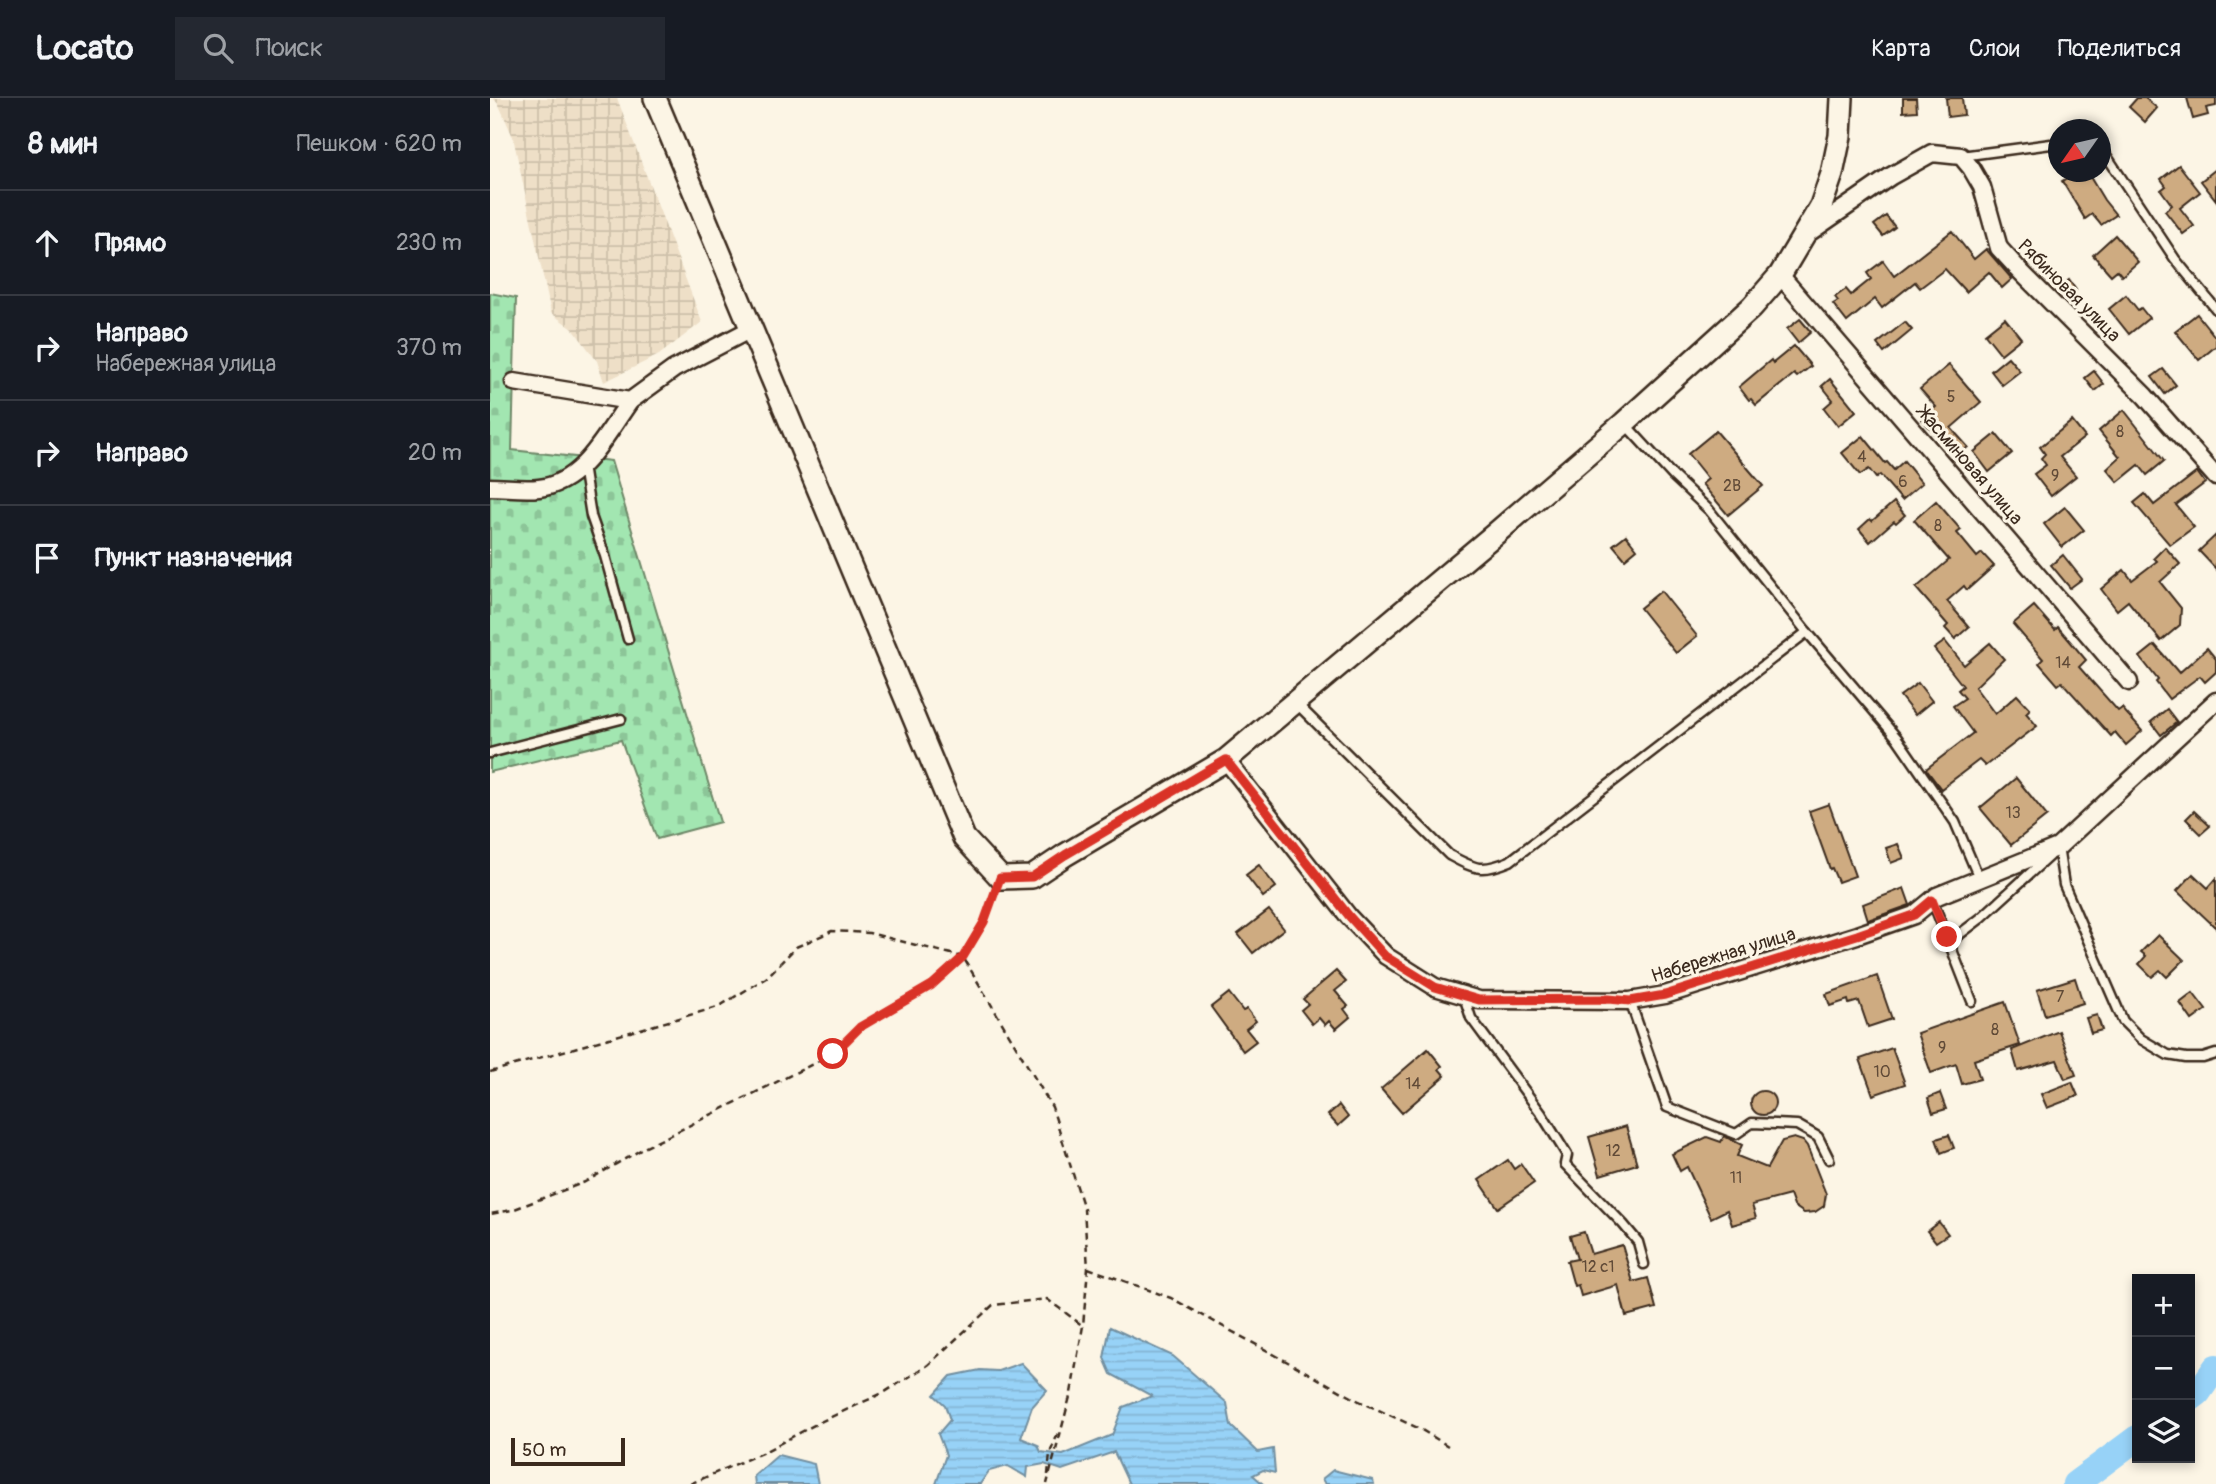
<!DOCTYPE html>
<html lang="ru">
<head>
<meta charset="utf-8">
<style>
  body { margin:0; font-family:Pangolin,sans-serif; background:#242831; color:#f1f3f6 }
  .controls { position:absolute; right:21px; bottom:21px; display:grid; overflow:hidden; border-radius:0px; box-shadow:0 4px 10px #0003 }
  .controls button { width:63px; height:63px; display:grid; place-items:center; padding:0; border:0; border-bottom:2px solid #363941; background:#171b24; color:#f1f3f6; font:35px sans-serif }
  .compass { position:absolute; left:1558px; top:21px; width:63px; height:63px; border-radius:50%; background:#171b24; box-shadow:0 4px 10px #0003; rotate:236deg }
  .scale { position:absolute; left:21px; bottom:18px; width:114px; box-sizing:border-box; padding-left:7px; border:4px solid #3b2a1e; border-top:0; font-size:19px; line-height:24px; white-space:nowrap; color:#3b2a1e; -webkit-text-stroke:5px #fcf5e5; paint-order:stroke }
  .stop { position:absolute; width:21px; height:21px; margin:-16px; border:5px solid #d93025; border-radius:50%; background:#fff }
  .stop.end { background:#d93025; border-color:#fff; box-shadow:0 2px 7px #0008 }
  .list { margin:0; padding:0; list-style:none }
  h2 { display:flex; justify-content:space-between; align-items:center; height:91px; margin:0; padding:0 28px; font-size:30px }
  h2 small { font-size:23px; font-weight:400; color:#9ea1a6 }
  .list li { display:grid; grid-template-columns:46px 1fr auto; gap:21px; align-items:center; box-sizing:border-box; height:105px; padding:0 28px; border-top:2px solid #363941 }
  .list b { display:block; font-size:26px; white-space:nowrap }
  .list p { margin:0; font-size:23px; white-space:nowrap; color:#9ea1a6 }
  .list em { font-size:23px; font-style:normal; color:#9ea1a6 }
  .icon { flex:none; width:38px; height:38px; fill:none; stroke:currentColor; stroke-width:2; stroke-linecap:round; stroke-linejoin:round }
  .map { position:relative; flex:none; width:1726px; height:1386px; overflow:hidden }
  header { display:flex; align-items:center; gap:42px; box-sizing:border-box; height:98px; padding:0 35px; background:#171b24; border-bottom:2px solid #363941 }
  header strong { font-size:33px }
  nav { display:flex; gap:38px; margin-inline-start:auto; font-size:24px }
  .search { width:490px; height:63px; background:#242831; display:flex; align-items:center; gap:18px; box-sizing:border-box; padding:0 24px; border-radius:0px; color:#9ea1a6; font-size:26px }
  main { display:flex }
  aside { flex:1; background:#171b24 }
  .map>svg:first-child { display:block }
</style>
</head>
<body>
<header>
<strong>Locato</strong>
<div class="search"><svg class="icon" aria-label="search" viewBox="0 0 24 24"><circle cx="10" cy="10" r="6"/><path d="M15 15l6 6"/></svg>Поиск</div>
<nav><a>Карта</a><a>Слои</a><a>Поделиться</a></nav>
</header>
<main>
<aside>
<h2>8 мин<small>Пешком · 620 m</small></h2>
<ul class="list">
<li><svg class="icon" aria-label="ahead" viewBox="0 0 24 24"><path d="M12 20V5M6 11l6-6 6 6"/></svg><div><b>Прямо</b></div><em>230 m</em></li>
<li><svg class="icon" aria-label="right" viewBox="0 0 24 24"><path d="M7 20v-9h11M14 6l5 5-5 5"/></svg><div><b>Направо</b><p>Набережная улица</p></div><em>370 m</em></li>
<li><svg class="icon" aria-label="right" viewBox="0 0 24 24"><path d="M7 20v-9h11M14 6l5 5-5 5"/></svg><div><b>Направо</b></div><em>20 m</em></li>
<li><svg class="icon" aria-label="arrive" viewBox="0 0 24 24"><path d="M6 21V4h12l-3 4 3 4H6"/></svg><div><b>Пункт назначения</b></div></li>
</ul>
</aside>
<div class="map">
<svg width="1726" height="1386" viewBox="0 0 1726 1386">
  <defs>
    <pattern id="industrial-grid" width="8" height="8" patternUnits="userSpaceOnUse" patternTransform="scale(1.75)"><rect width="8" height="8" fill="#eedfc7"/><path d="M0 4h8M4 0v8" fill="none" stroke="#cdc0aa"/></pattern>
    <pattern id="cemetery-stones" width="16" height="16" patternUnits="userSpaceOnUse" patternTransform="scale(1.75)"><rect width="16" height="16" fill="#a2e6b1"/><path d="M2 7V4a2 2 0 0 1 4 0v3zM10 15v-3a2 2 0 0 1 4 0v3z" fill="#8cc598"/></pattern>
    <pattern id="water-rules" width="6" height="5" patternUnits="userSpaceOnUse" patternTransform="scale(1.75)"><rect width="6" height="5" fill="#97d2f7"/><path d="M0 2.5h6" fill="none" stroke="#83b4d3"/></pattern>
  </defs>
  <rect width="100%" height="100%" fill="#fcf5e5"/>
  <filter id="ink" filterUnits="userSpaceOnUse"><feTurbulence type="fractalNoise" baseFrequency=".0143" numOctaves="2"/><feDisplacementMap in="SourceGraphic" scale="14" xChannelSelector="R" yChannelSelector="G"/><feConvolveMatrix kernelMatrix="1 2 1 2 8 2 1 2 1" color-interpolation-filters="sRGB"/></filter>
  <g filter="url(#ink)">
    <!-- industrial -->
    <path fill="url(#industrial-grid)" d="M3 0H127L212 224 169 257 114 284 107 263 83 231 61 215 23 39 9 7Z"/>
    <!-- cemetery -->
    <path fill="url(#cemetery-stones)" stroke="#6e8868" stroke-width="2" d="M0 195 26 200 22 352 121 363 230 724 167 741 131 642 0 674Z"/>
    <!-- water -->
    <g fill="url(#water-rules)" stroke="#728fa0" stroke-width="2">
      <path d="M620 1229 683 1258 737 1305 741 1328 768 1354 783 1351 785 1375 773 1372 763 1377 773 1386H639L624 1354 572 1372 554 1366 538 1369 537 1379 518 1368 499 1373 490 1386H446L456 1357 448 1336 460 1322 455 1307 444 1297 461 1278 490 1272 508 1273 531 1265 557 1292 542 1309 531 1340 548 1347 551 1354 573 1357 622 1337 633 1309 662 1298 621 1276 614 1260Z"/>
      <path d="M288 1357 324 1366 328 1386H265L264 1378Z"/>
      <path d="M843 1372 883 1382 884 1386H835L832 1381Z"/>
    </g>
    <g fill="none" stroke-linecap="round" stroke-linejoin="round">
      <!-- river -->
      <g stroke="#97d2f7" stroke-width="26">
        <path d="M1700 1301 1708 1295 1726 1269"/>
        <path d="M1585 1386 1647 1340"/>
      </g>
    </g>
    <!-- building -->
    <g fill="#ceab81" stroke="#3b2a1e" stroke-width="2">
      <path d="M1413 0H1426L1427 13 1413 14Z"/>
      <path d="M1456 0H1472L1474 17 1458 19Z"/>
      <path d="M1647 0H1655L1667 10 1655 24 1639 9Z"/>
      <path d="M1697 0H1726V8L1716 10 1718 17 1703 21Z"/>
      <path d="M1689 67 1710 94 1690 110 1704 128 1693 136 1675 113 1682 107 1671 92 1676 88 1671 81Z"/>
      <path d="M1726 71V102L1711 83Z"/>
      <path d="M1588 74H1597L1614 102 1626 117 1611 127 1602 116 1595 121 1572 83Z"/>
      <path d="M1396 118 1405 129 1393 138 1384 127Z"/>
      <path d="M1462 133 1484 161 1496 151 1522 181 1512 190 1499 174 1476 194 1455 171 1430 190 1425 184 1392 210 1385 201 1357 224 1343 206 1348 203 1345 199 1356 191 1361 197 1381 181 1377 175 1393 163 1404 178Z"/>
      <path d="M1625 137 1648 164 1632 178 1627 172 1621 177 1603 157Z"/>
      <path d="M1579 182 1586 192 1576 200 1569 190Z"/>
      <path d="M1636 197 1648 212 1651 210 1659 220 1639 236 1619 211Z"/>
      <path d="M1707 216 1726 240V248L1709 262 1685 233Z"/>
      <path d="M1515 220 1531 240 1511 256 1495 236Z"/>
      <path d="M1310 221 1321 234 1308 245 1297 231Z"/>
      <path d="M1415 224 1422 232 1394 255 1387 246Z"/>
      <path d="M1304 248 1321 268 1307 279 1304 276 1266 307 1261 301 1259 302 1249 289 1281 262 1283 265Z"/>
      <path d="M1518 259 1530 273 1512 287 1501 273Z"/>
      <path d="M1459 267 1491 304 1461 330 1478 349 1466 359 1432 321 1446 309 1430 291Z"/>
      <path d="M1673 271 1686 287 1675 296 1662 279Z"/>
      <path d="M1604 273 1614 286 1605 293 1595 280Z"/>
      <path d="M1340 281 1366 313 1348 328 1334 310 1343 302 1332 288Z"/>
      <path d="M1634 312 1674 363 1657 377 1649 367 1628 384 1617 371 1630 359 1609 333Z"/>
      <path d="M1582 323 1595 339 1570 359 1586 378 1561 398 1544 376 1556 367 1551 360 1555 356 1550 349Z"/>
      <path d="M1226 333 1273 388 1238 417 1212 386 1218 381 1198 356Z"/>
      <path d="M1506 336 1522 355 1499 374 1484 354Z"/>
      <path d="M1373 338 1395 365 1397 364 1404 372 1414 363 1432 385 1412 402 1390 377 1386 380 1379 371 1370 377 1352 355Z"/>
      <path d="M1707 374 1715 385 1686 407 1704 429 1680 447 1644 405 1655 396 1664 407Z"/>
      <path d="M1446 403 1471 432 1467 435 1487 459 1492 455 1504 468 1477 492 1474 488 1457 503 1479 529 1465 541 1455 530 1458 527 1426 490 1459 462 1424 422Z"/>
      <path d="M1404 404 1415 417 1406 425 1404 423 1380 444 1369 431 1380 421 1382 423Z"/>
      <path d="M1575 409 1594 432 1572 449 1554 426Z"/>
      <path d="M1136 437 1147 451 1135 461 1123 447Z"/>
      <path d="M1726 437V471L1709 453Z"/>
      <path d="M1675 449 1690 466 1670 484 1691 510 1690 527 1671 543 1638 503 1627 512 1611 491 1634 472 1642 482 1667 463 1664 460Z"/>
      <path d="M1573 457 1592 481 1580 490 1561 467Z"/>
      <path d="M1171 493 1207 538 1186 555 1150 510Z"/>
      <path d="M1544 508 1565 532 1568 529 1596 562 1589 569 1628 613 1632 610 1652 633 1636 647 1625 634 1621 638 1572 584 1568 587 1549 565 1553 561 1523 526Z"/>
      <path d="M1455 543 1474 567 1500 545 1514 561 1485 589 1505 616 1527 597 1540 611 1536 615 1547 628 1495 668 1489 662 1451 691 1436 671 1483 635 1463 608 1475 600 1468 592 1473 588 1444 551Z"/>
      <path d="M1665 547 1689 575 1717 550 1726 561V574L1715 584 1710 578 1679 601 1666 584 1668 582 1650 559Z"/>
      <path d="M1428 585 1442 603 1425 617 1410 598Z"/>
      <path d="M1677 611 1687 624 1671 637 1661 624Z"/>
      <path d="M1526 680 1557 718 1521 747 1490 710Z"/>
      <path d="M1339 706 1365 778 1348 784 1342 770 1340 771 1319 713Z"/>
      <path d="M1704 713 1720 728 1711 736 1696 721Z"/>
      <path d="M1408 746 1414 760 1401 765 1396 750Z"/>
      <path d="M769 767 786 789 773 799 756 777Z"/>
      <path d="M1703 776 1718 790 1726 781V830L1687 793Z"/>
      <path d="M1414 790 1420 807 1378 822 1373 806Z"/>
      <path d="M779 812 794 831 763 855 748 836Z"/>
      <path d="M1668 837 1694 862 1677 879 1670 872 1662 879 1649 866 1656 858 1651 854Z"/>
      <path d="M846 873 856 884 845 893 858 908 854 911 860 919 846 931 839 923 835 927 829 920 822 926 811 912 818 906 813 901Z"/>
      <path d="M1387 878 1402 921 1378 929 1369 903 1359 906 1358 902 1340 908 1336 896Z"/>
      <path d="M1585 880 1593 905 1555 917 1547 892Z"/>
      <path d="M739 895 753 913 757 911 766 923 756 931 766 943 753 953 721 909Z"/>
      <path d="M1703 895 1716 912 1702 922 1690 905Z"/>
      <path d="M1515 904 1530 947 1484 962 1490 981 1472 986 1466 966 1441 975 1427 935Z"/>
      <path d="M1607 917 1612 932 1601 935 1596 920Z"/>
      <path d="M1569 933 1586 977 1575 981 1567 962 1528 973 1522 952Z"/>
      <path d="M1402 950 1415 986 1383 997 1370 961Z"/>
      <path d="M938 951 952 968 949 971 955 978 912 1015 891 991Z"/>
      <path d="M1582 984 1588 998 1557 1010 1551 996Z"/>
      <circle cx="1273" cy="1005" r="12"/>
      <path d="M1450 995 1456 1011 1443 1015 1438 1000Z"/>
      <path d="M849 1007 858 1019 848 1028 838 1017Z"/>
      <path d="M1136 1028 1147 1066 1110 1077 1099 1039Z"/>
      <path d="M1459 1037 1464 1050 1451 1055 1446 1041Z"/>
      <path d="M1234 1038 1252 1047 1247 1058 1277 1070 1292 1043 1304 1040 1313 1043 1317 1048 1336 1096 1334 1108 1325 1114 1314 1115 1304 1108 1300 1097 1262 1107 1266 1120 1242 1127 1237 1112 1221 1120 1197 1069 1190 1073 1182 1056 1217 1039 1231 1044Z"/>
      <path d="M1018 1062 1024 1071 1031 1066 1044 1085 1008 1110 989 1082Z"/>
      <path d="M1449 1124 1458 1136 1446 1144 1437 1133Z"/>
      <path d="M1094 1134 1101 1156 1132 1147 1143 1184 1158 1180 1166 1210 1136 1218 1128 1187 1091 1198 1088 1187 1084 1188 1077 1163 1087 1161 1080 1138Z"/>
    </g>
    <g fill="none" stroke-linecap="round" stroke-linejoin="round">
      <!-- lane casing -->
      <g stroke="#3b2a1e" stroke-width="13">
        <g id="lane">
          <path d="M1610 56 1616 57 1685 161 1726 211"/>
          <path d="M1471 58 1561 46 1568 48"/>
          <path d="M1136 327 1183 378 1219 412 1317 534 1407 640 1465 724 1489 780"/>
          <path d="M93 368 101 418 115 458 138 541"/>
          <path d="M807 606 959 757C985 771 991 775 1020 763L1317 534"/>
          <path d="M0 655 131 621"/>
          <path d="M1568 749 1574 787 1633 923 1651 941 1678 957 1696 960H1713L1726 956"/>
          <path d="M1442 802 1457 839H1466L1491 820 1559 758"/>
          <path d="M1457 839 1482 903"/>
          <path d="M974 898 981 920 1051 1015 1077 1057 1075 1066 1133 1126 1148 1144 1154 1166"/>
          <path d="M1140 903 1177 1009 1246 1036 1262 1025 1307 1027 1328 1039 1339 1061"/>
        </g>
      </g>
      <!-- street casing -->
      <g stroke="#3b2a1e" stroke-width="21">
        <g id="street">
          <path d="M1317 136 1401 78 1442 55 1471 58 1481 70 1492 89 1509 150 1531 174 1655 298 1726 379"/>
          <path d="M1290 177 1639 584"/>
          <path d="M24 284 140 303 184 271 261 231"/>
          <path d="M0 389C16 389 33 392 49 390 93 385 116 336 140 303"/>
          <path d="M736 662 859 819 896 858 945 889 989 902 1140 903 1175 897 1367 837 1424 817 1447 798 1568 749 1726 603"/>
        </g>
      </g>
      <!-- secondary casing -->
      <g stroke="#3b2a1e" stroke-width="26">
        <path id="secondary" d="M165 0 474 740 511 780 542 779 575 757 736 662 1005 436 1134 325 1262 209 1290 177 1331 108 1342 76 1350 38 1352 0"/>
      </g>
      <!-- path -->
      <g stroke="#3b2a1e" stroke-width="2.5" stroke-dasharray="7 5" stroke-linecap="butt">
        <path d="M504 798 494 824 473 859 562 1009 594 1111 598 1170 593 1228 581 1295 557 1386"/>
        <path d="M0 974 228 909 276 880 306 849 342 833 379 835 473 859 442 887 370 929 343 956 154 1050 95 1084 22 1112 0 1116"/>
        <path d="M598 1170 681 1200 869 1303 930 1331 958 1348"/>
        <path d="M558 1377 560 1355 569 1333"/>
        <path d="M200 1386 274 1354 326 1326 395 1294 438 1267 503 1207 557 1201 593 1228"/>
      </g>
      <!-- lane -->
      <use href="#lane" stroke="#fcf5e5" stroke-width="8"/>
      <!-- street -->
      <use href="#street" stroke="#fcf5e5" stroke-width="16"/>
      <!-- secondary -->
      <use href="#secondary" stroke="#fcf5e5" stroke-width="21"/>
    </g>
  </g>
  <g fill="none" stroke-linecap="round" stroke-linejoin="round" filter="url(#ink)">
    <!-- route -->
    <path stroke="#d93025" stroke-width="9" d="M343 956 370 929 442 887 473 859 494 824 510 780 542 779 575 757 736 662 859 818 895 858 945 889 989 902 1119 901 1140 903 1175 897 1367 837 1424 817 1442 802 1457 839"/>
  </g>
  <g text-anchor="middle" stroke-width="6" stroke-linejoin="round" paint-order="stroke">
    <!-- number labels -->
    <g font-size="16" fill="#604a37">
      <text x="1461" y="304">5</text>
      <text x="1630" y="339">8</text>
      <text x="1372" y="364">4</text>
      <text x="1565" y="383">9</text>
      <text x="1413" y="389">6</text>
      <text x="1242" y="393">2В</text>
      <text x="1448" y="433">8</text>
      <text x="1573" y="570">14</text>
      <text x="1523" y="720">13</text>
      <text x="1570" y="904">7</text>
      <text x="1505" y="937">8</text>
      <text x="1452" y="955">9</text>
      <text x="1392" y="979">10</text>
      <text x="923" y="991">14</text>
      <text x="1123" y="1058">12</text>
      <text x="1246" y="1085">11</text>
      <text x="1108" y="1174">12 с1</text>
    </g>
    <!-- street labels -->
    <g font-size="19" fill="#3b2a1e" stroke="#fcf5e5">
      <text transform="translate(1580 192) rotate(45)" y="7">Рябиновая улица</text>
      <text transform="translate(1481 367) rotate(49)" y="7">Жасминовая улица</text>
      <text transform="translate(1233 856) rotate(-17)" y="7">Набережная улица</text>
    </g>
  </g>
</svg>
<div class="controls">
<button>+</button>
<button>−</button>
<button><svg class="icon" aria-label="layers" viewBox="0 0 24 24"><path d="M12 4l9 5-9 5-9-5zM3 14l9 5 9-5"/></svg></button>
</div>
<svg class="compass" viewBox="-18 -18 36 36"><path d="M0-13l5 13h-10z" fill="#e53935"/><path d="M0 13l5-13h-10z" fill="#9ea1a6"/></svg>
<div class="scale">50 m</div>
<div class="stop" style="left:343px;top:956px"></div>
<div class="stop end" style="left:1457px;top:839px"></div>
</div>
</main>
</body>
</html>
